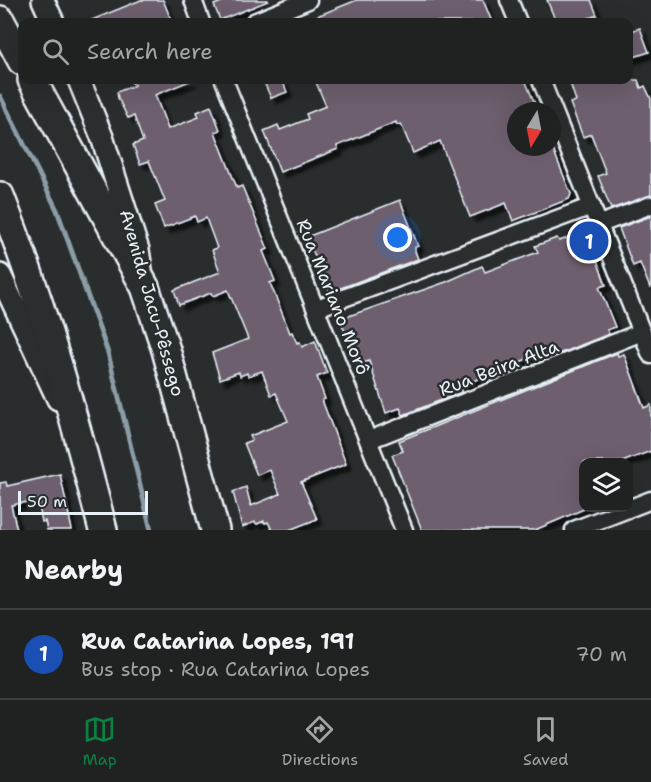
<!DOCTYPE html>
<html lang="en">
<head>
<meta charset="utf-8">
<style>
  body { margin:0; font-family:"Shantell Sans",sans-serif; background:#2d2f2f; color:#f1f3f6 }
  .controls { position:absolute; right:18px; bottom:18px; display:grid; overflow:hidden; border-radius:12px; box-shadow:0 6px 24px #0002 }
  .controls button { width:54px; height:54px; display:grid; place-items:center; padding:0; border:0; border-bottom:2px solid #3d3f40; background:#202222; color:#f1f3f6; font:30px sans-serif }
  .compass { position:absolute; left:507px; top:102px; width:54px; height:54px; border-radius:50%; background:#202222; box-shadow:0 6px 24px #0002; rotate:190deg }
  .scale { position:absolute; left:18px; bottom:15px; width:130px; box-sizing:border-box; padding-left:6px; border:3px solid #e8f1f8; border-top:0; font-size:16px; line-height:21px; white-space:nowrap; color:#e8f1f8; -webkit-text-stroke:4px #2a2d2e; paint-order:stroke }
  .you { position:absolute; left:398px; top:238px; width:21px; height:21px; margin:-15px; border:4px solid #fff; border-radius:50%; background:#1a73e8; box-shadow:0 0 0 9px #1a73e833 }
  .badge { display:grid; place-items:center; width:39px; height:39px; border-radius:50%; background:#0b8043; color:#fff; font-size:20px; font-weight:700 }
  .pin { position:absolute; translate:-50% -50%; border:3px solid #fff; box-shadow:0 2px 6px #0006 }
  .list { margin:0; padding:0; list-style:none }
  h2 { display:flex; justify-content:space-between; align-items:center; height:78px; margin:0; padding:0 24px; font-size:26px }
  h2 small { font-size:20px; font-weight:400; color:#a2a4a5 }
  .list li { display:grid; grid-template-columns:39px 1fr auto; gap:18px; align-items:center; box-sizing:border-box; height:90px; padding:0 24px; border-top:2px solid #3d3f40 }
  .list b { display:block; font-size:22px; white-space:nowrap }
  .list p { margin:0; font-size:20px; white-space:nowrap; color:#a2a4a5 }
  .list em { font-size:20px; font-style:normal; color:#a2a4a5 }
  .icon { flex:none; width:33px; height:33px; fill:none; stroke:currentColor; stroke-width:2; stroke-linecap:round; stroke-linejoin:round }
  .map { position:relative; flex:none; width:651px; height:530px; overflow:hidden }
  .search { position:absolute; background:#202222; box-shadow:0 6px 24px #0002; left:18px; right:18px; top:18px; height:66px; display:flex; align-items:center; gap:15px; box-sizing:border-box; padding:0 21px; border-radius:12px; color:#a2a4a5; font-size:22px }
  .sheet { height:168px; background:#202222 }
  nav { display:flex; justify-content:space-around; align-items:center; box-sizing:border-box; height:84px; border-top:2px solid #3d3f40; background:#202222; font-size:16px; color:#a2a4a5 }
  nav a { display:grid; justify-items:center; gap:3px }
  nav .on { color:#0b8043 }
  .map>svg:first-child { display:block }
</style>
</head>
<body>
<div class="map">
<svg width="651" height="530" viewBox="0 0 651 530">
  <defs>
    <filter id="shadow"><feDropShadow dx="5.5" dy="5.5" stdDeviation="1.5" flood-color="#0009"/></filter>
  </defs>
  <rect width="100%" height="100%" fill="#2a2d2e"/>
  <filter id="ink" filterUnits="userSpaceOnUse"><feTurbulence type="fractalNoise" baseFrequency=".0167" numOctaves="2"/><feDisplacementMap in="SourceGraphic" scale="12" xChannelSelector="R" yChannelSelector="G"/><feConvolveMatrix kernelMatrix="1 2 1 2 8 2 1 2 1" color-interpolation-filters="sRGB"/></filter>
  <g filter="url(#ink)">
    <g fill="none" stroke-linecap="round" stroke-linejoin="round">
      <!-- stream -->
      <path stroke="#8b9ea7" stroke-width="5" d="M0 96 57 210 108 353 151 530"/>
    </g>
    <!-- building -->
    <g fill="#6d5f6d" stroke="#e8f1f8" stroke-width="1.5" filter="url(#shadow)">
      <path d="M141 0H163L172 22H87Z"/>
      <path d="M226 0H268V1L220 20 214 5Z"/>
      <path d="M357 0H483L492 22H302Z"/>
      <path d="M547 0H591L597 15 578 22H556Z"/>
      <path d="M640 28 649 52 628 59V32Z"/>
      <path d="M128 80H192L155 95 168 129 199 117 197 112 211 106 220 130 215 132 237 188 242 186 268 249 263 251 275 281 270 283 290 333 292 332 297 343 300 342 302 347 315 341 327 373 317 377 325 399 322 400 346 464 301 482 317 519 289 530H272L268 522 265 523 264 521 257 524 255 522 242 527 233 492 246 487 251 506 280 494 270 470 257 475 244 443 252 440 250 436 288 421 276 393 271 395 262 371 248 376 247 373 240 376 239 372 220 379 212 353 248 339 228 290 213 296 211 293 179 305 174 290 220 272 212 250 217 248 206 218 197 222 195 216 164 228 155 205 165 201 149 161 140 164 133 145 143 141 134 116 128 118 118 98 117 92 135 85Z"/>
      <path d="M263 80H282L287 92 271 98Z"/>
      <path d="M315 80H525L538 111H516V147H552L571 194 569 199 513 221 506 203 470 217 440 141 413 153 401 124 397 125 396 122 337 146 338 149 280 172 264 131 278 125 280 130 308 119 306 114 326 106Z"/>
      <path d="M569 80H638L641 88 645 86 651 99V195L611 209 598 176 606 173 591 134 583 137 570 103 576 101Z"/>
      <path d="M400 200 418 246 415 247V251L418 259 330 292 307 237Z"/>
      <path d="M651 216V288H650L640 263 633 266 619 228Z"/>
      <path d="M580 234 589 257 595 255 606 285 599 287 615 327 607 330 609 334 553 356 550 350 517 363 520 369 488 382 485 376 459 387 462 392 403 415 400 408 386 413 369 361 358 365 340 319 446 282 482 266 485 272 538 252 535 246 557 238 559 241Z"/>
      <path d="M617 353 618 356 624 354 644 408 651 405V451L622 462H584V509L535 530H422L392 455 403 451 399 441Z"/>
      <path d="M60 474 72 530H47L45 521 42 522 38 500 11 505 17 530H0V483L6 482 7 486Z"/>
    </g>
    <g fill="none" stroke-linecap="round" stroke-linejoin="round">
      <!-- minor casing -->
      <g stroke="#e8f1f8" stroke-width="21">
        <g id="minor">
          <path d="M193 0 201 22"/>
          <path d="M509 0 518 22"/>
          <path d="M254 22 308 0"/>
          <path d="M224 80 404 530"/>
          <path d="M541 80 651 355"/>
          <path d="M600 224 651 205"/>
          <path d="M317 308 592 206"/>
          <path d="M369 440 642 332"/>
          <path d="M574 530 651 500"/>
        </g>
      </g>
      <!-- tertiary casing -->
      <g stroke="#e8f1f8" stroke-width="26">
        <g id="tertiary">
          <path d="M43 0 53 22"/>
          <path d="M79 80 102 137 138 250 141 269"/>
          <path d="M0 275 58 399"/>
        </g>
      </g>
      <!-- trunk casing -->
      <g stroke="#e8f1f8" stroke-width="32">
        <g id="trunk">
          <path d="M0 20 22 61"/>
          <path d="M32 80 145 287 166 350 215 530"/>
          <path d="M0 196C43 305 74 416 103 530"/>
        </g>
      </g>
      <!-- minor -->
      <use href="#minor" stroke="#2a2d2e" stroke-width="16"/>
      <!-- tertiary -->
      <use href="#tertiary" stroke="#2a2d2e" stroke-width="21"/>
      <!-- trunk -->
      <use href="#trunk" stroke="#2a2d2e" stroke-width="27"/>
    </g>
  </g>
  <g text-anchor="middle" stroke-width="5" stroke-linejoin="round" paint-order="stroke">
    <!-- street labels -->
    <g font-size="18" fill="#e8f1f8" stroke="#2a2d2e">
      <text transform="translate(333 297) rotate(68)" y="6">Rua Mariano Morô</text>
      <text transform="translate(152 303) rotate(74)" y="6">Avenida Jacu-Pêssego</text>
      <text transform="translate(499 368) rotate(-21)" y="6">Rua Beira Alta</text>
    </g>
  </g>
</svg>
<div class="controls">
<button><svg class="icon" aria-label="layers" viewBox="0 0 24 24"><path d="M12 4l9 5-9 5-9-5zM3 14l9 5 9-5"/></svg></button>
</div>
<svg class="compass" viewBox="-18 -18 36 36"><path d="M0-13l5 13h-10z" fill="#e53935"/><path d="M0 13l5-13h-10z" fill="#a2a4a5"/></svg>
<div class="scale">50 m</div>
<div class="you"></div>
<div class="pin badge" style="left:589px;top:241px;background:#1a4fb4">1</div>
<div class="search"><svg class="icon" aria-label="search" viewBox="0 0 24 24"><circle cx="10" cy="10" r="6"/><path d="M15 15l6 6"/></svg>Search here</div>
</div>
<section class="sheet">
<h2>Nearby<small></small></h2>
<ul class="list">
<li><span class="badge" style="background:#1a4fb4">1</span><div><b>Rua Catarina Lopes, 191</b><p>Bus stop · Rua Catarina Lopes</p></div><em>70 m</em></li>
</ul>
</section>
<nav>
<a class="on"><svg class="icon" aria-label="map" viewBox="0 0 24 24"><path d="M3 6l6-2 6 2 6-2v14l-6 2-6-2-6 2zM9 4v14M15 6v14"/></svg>Map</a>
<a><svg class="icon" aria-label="directions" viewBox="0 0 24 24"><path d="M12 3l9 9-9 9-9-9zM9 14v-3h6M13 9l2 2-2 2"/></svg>Directions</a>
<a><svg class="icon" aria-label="saved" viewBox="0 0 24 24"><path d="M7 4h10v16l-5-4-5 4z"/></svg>Saved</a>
</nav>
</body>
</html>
